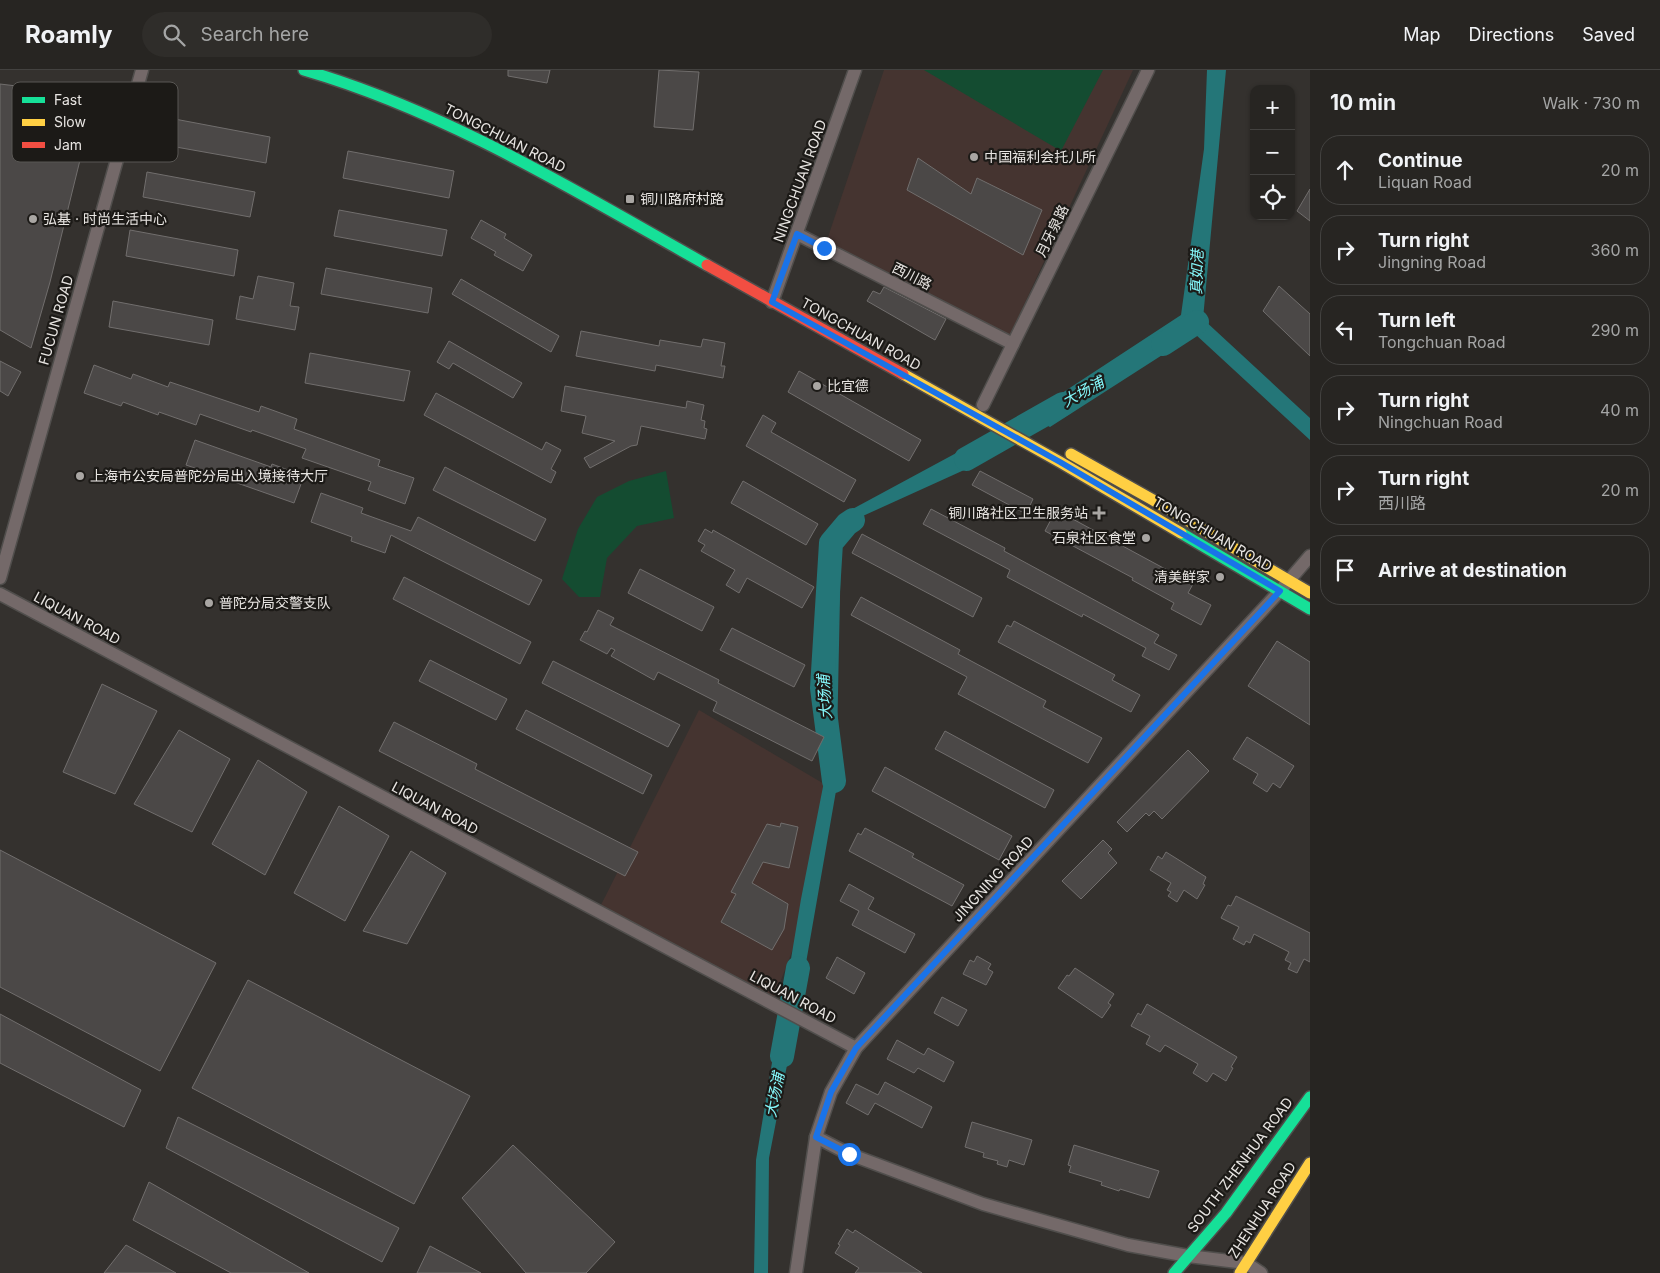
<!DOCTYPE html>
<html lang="en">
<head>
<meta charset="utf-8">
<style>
  body { margin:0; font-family:Inter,"Noto Sans SC",sans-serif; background:#2f2d2a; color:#f1f3f6 }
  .controls { position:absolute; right:15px; top:15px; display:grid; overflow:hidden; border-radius:10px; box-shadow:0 1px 4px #0004 }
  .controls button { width:45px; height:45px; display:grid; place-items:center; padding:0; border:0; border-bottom:1px solid #434240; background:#272522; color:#f1f3f6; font:25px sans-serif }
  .stop { position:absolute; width:15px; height:15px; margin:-11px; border:4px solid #1a73e8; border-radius:50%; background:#fff }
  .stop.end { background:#1a73e8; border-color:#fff; box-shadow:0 1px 5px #0008 }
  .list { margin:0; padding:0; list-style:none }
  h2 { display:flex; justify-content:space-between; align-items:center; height:65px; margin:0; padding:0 20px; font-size:21px }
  h2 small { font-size:16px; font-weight:400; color:#a4a5a5 }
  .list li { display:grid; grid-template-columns:32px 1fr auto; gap:15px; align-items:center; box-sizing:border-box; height:70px; margin:0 10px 10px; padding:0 10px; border:1px solid #434240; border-radius:20px }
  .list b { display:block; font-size:19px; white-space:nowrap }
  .list p { margin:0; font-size:16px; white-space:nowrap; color:#a4a5a5 }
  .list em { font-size:16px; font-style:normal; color:#a4a5a5 }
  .icon { flex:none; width:28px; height:28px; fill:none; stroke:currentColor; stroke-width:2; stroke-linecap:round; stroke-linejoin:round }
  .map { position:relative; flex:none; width:1310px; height:1203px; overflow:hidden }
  header { display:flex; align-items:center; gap:30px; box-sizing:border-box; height:70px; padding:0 25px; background:#272522; border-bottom:1px solid #434240 }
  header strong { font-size:24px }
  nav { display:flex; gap:28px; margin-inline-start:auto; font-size:18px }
  .search { width:350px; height:45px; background:#2f2d2a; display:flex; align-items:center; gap:12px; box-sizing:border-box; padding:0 18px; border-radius:28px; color:#a4a5a5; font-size:19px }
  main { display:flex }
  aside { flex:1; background:#272522 }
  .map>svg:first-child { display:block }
</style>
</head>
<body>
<header>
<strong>Roamly</strong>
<div class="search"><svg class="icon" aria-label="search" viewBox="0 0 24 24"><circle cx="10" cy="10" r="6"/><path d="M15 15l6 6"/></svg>Search here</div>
<nav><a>Map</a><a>Directions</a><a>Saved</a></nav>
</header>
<main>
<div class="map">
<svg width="1310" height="1203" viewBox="0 0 1310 1203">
  <rect width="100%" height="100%" fill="#34312e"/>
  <!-- education -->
  <g fill="#453430">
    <path d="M884 0H1133L1009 267 826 173Z"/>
    <path d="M699 640 836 721 810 835 772 933 598 841Z"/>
  </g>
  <!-- green -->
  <g fill="#144c31">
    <path d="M924 0H1103L1061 81Z"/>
    <path d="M666 401 674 448 637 456 607 488 600 527H579L562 509 578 459 597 427 629 411Z"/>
  </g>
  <!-- water -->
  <g fill="#247678">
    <path d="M1207 0H1226L1203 249 1310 348V370L1195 264 1050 357 1025 344 1062 323 1181 245 1204 79Z"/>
    <path d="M993 373 1002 377 973 396 854 450 841 478 836 721 799 933 785 925 801 829 830 681 822 618 831 473 847 442 960 381Z"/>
    <path d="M779 950 794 959 769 1088 768 1203H754L756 1090Z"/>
  </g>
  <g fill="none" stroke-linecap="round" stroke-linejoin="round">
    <!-- river -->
    <g stroke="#247678" stroke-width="24">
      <path d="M1163 274 1197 252"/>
      <path d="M966 389 1063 334"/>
      <path d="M834 711 822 618 831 473 847 454 853 450"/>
      <path d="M782 986 798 898"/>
    </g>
  </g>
  <!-- building -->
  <g fill="#4b4847" stroke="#716e6d">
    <path d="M508 0H550L547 13 508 6Z"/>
    <path d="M659 0 699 2 693 60 654 57Z"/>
    <path d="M0 14 25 17 62 36 49 77 81 86 50 212 31 278 0 260Z"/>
    <path d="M164 47 270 67 266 93 159 74Z"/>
    <path d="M348 81 454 101 449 128 343 108Z"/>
    <path d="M918 88 971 124 977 108 1042 140 1023 185 907 120Z"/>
    <path d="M147 102 255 122 250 147 143 127Z"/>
    <path d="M1310 119V151L1297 141Z"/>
    <path d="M339 140 447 160 442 186 334 166Z"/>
    <path d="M481 150 506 164 504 168 532 185 523 201 494 185 496 182 471 168Z"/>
    <path d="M130 160 238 180 234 206 126 186Z"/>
    <path d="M326 198 432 218 428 243 321 224Z"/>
    <path d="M258 206 294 213 290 236 299 237 295 260 236 249 240 226 253 229Z"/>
    <path d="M461 209 559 266 551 282 452 224Z"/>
    <path d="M1279 216 1310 244V286L1263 241Z"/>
    <path d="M884 217 946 249 935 270 867 231 873 221 880 224Z"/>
    <path d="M113 231 213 250 209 275 109 257Z"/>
    <path d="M581 261 659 276 660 270 701 277 703 269 725 273 721 296H725L723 308 656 295 655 301 576 286Z"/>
    <path d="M449 271 522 313 513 328 453 293 449 299 437 292Z"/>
    <path d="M310 283 410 301 404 331 305 313Z"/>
    <path d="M0 291 21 302 8 326 0 321Z"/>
    <path d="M94 295 131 309 133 304 168 317 170 312 259 342 261 336 297 349 294 359 380 390 378 396 414 408 405 434 368 420 371 412 302 388 306 379 252 360 251 362 200 344 196 355 159 342 158 345 123 332 121 336 84 323Z"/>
    <path d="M799 301 921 370 909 391 788 322Z"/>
    <path d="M565 316 686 338 687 331 704 335 701 350 705 351 704 358 707 359 705 369 641 356 637 375 631 376 590 398 584 388 615 371 582 363 586 346 561 341Z"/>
    <path d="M436 323 542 380 546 372 561 380 551 399 556 402 551 413 424 345Z"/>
    <path d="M763 345 776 353 771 362 856 410 844 432 746 376Z"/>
    <path d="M195 370 271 397 272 394 304 406 294 433 186 395Z"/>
    <path d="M445 397 546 449 535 471 433 420Z"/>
    <path d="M980 401 1033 429 1026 444 972 415Z"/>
    <path d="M743 411 818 454 806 475 731 433Z"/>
    <path d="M321 423 363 438 361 443 411 461 418 447 542 510 529 535 391 465 385 483 351 471 352 467 311 452Z"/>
    <path d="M931 439 1005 478 1004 481 1159 565 1154 573 1177 585 1169 600 1142 586 1146 578 1083 544 1082 547 1007 507 1010 500 923 454Z"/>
    <path d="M1056 440 1193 514 1188 523 1211 535 1201 555 1171 539 1174 533 1132 510 1133 508 1045 461Z"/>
    <path d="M705 459 712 463 713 460 814 517 802 538 747 508 739 523 726 515 735 500 701 481 705 475 698 471Z"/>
    <path d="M862 464 982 528 973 547 852 483Z"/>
    <path d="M640 499 714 537 702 561 628 523Z"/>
    <path d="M404 507 531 572 520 594 393 529Z"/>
    <path d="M861 527 960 580 958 584 1046 631 1043 637 1102 668 1088 693 958 624 967 607 851 545Z"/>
    <path d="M598 540 614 548 610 555 719 610 718 613 824 667 812 691 713 641 717 632 658 602 654 610 611 586 615 580 611 578 607 584 580 570 585 561 587 562Z"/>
    <path d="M1014 551 1115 605 1112 610 1140 625 1131 642 998 572 1007 555 1011 557Z"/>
    <path d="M732 558 805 595 794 617 720 580Z"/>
    <path d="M1277 571 1310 592V655L1248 616Z"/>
    <path d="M430 590 507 629 496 650 419 611Z"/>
    <path d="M553 591 680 655 668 677 542 613Z"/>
    <path d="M102 614 157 641 115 724 63 702Z"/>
    <path d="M526 640 652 705 643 724 516 659Z"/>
    <path d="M394 652 477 694 475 699 638 782 625 806 379 681Z"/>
    <path d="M179 660 230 689 192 762 134 734Z"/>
    <path d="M945 661 1054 720 1045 738 935 679Z"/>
    <path d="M1247 667 1294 696 1280 718 1273 713 1267 722 1253 713 1258 704 1233 689Z"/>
    <path d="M1188 680 1209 701 1162 749 1154 741 1149 746 1146 743 1127 762 1117 752Z"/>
    <path d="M258 690 307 722 265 805 212 774Z"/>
    <path d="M885 697 1012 766 999 790 872 721Z"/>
    <path d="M339 736 389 766 345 851 294 823Z"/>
    <path d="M781 753 798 757 789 798 763 792 752 813 788 834 784 859 772 880 721 852 736 824 731 822 767 754 780 757Z"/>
    <path d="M865 758 914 784 912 787 964 815 952 836 849 781 858 763 861 765Z"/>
    <path d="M1103 770 1112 779 1108 783 1117 793 1081 829 1062 811Z"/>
    <path d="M0 780 216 893 160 1001 0 917Z"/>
    <path d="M411 781 446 803 407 874 363 861Z"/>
    <path d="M1166 782 1206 807 1203 814 1205 815 1197 829 1184 820 1177 832 1168 826 1171 822 1167 820 1171 813 1150 800 1158 786 1162 789Z"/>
    <path d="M849 814 874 828 868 839 915 864 905 883 852 855 859 841 840 831Z"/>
    <path d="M1236 826 1310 863V892L1304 889 1297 903 1288 899 1291 893 1285 890 1289 882 1254 864 1250 873 1246 871 1244 875 1233 869 1239 857 1221 848 1228 835 1231 836Z"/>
    <path d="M977 886 991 894 988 899 993 902 986 915 963 904 970 890 974 892Z"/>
    <path d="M837 887 865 903 854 924 826 908Z"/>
    <path d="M1075 898 1114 924 1108 933 1111 935 1102 948 1058 918 1067 905 1069 906Z"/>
    <path d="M248 910 470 1026 414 1134 192 1018Z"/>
    <path d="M942 927 967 940 958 956 934 943Z"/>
    <path d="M1147 934 1237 987 1231 997 1233 998 1226 1011 1213 1003 1207 1012 1193 1003 1198 994 1165 975 1160 982 1146 974 1150 966 1131 956 1138 943 1141 945Z"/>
    <path d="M0 944 141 1020 124 1057 0 993Z"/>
    <path d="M897 970 924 985 928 978 954 992 944 1012 918 998 914 1003 887 989Z"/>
    <path d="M885 1012 932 1037 922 1058 875 1033 868 1045 846 1033 856 1014 878 1025Z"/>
    <path d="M178 1047 399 1158 382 1192 166 1078Z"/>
    <path d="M972 1052 1032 1070 1024 1095 1009 1090 1007 1097 997 1094 998 1091 983 1087 984 1083 965 1077Z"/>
    <path d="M513 1075 615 1172 586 1203H526L462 1128Z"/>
    <path d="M1074 1075 1159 1101 1149 1128 1120 1119 1119 1121 1101 1115 1102 1112 1069 1102 1071 1096 1068 1095Z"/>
    <path d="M149 1112 309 1203H231L133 1150Z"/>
    <path d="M847 1159 853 1163 855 1160 922 1203H855L859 1198 835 1183 840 1175 838 1174Z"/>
    <path d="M126 1175 176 1203H104Z"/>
    <path d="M430 1176 481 1203H417Z"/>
  </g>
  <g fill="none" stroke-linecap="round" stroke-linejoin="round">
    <!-- street casing -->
    <g stroke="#504e4c" stroke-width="15">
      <g id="street">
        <path d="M797 164 1013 274"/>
        <path d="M772 232 855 0"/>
        <path d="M983 335 1148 0"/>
        <path d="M0 508 142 0"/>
        <path d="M0 524 856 978"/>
        <path d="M816 1067 849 1084 983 1134 1128 1175 1188 1186 1246 1193 1261 1203"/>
        <path d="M796 1203 816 1067 831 1022 856 978 1280 521 1310 486"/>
      </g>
    </g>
    <!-- fast casing -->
    <g stroke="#504e4c" stroke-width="14">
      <g id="fast">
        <path d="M304 0C448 42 577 122 707 195"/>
        <path d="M1181 463 1310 539"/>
        <path d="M1174 1203 1226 1143 1310 1027"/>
      </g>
    </g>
    <!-- slow casing -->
    <g stroke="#504e4c" stroke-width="14">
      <g id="slow">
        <path d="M903 304 1060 392 1181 463"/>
        <path d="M1071 384 1153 430 1310 523"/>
        <path d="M1240 1203 1310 1093"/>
      </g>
    </g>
    <!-- jam casing -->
    <g stroke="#504e4c" stroke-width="14">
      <path id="jam" d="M707 195 903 304"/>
    </g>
    <!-- street -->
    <use href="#street" stroke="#746969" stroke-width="12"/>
    <!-- fast -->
    <use href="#fast" stroke="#16e098" stroke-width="11"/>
    <!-- slow -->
    <use href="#slow" stroke="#ffcf43" stroke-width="11"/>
    <!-- jam -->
    <use href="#jam" stroke="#f24e42" stroke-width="11"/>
  </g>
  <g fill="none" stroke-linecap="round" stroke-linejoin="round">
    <!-- route -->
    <path stroke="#1a73e8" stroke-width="6" d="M824 178 797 164 772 232 1060 392 1280 521 856 978 831 1022 816 1067 849 1084"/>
  </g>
  <!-- markers -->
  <g fill="#a9a6a3" stroke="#1c1a17" stroke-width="2">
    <circle cx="974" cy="87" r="5"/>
    <rect x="625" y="124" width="10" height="10" rx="2.5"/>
    <circle cx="33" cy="149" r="5"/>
    <circle cx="817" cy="316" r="5"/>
    <circle cx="80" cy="406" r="5"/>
    <path d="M1096.5 435.5h5v5h5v5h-5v5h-5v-5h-5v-5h5z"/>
    <circle cx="1146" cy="468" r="5"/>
    <circle cx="1220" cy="507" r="5"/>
    <circle cx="209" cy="533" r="5"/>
  </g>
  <g text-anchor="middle" stroke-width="4.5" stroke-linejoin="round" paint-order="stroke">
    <!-- street labels -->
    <g font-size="14" fill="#e8e5e2" stroke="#1c1a17">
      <text transform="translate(505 68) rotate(27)" y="5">TONGCHUAN ROAD</text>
      <text transform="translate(800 111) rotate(-70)" y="5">NINGCHUAN ROAD</text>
      <text transform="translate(1052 161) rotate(-64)" y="5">月牙泉路</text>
      <text transform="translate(912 206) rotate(27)" y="5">西川路</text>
      <text transform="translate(56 250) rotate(-74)" y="5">FUCUN ROAD</text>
      <text transform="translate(861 264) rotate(29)" y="5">TONGCHUAN ROAD</text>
      <text transform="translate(1213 464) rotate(30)" y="5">TONGCHUAN ROAD</text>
      <text transform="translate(77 548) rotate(28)" y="5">LIQUAN ROAD</text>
      <text transform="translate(435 738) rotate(28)" y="5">LIQUAN ROAD</text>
      <text transform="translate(993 809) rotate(-47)" y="5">JINGNING ROAD</text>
      <text transform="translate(793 927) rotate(28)" y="5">LIQUAN ROAD</text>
      <text transform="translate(1240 1095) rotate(-53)" y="5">SOUTH ZHENHUA ROAD</text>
      <text transform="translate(1262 1140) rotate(-57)" y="5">ZHENHUA ROAD</text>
    </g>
    <!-- poi labels -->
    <g font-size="14" fill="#e8e5e2" stroke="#1c1a17" text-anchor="start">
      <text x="984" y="92">中国福利会托儿所</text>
      <text x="640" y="134">铜川路府村路</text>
      <text x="43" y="154">弘基 · 时尚生活中心</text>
      <text x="827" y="321">比宜德</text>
      <text x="90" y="411">上海市公安局普陀分局出入境接待大厅</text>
      <text x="1088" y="448" text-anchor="end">铜川路社区卫生服务站</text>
      <text x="1136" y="473" text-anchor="end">石泉社区食堂</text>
      <text x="1210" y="512" text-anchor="end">清美鲜家</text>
      <text x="219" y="538">普陀分局交警支队</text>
    </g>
    <!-- water labels -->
    <g font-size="15" font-style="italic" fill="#85f9fc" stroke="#1c1a17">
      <text transform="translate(1197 202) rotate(-88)" y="5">真如港</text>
      <text transform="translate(1083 322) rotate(-29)" y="5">大场浦</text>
      <text transform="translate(825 627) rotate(-94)" y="5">大场浦</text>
      <text transform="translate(775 1025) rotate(-79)" y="5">大场浦</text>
    </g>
  </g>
  <!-- legend -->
  <rect x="12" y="12" width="166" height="80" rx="8" fill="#1c1a17" stroke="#595754" stroke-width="1"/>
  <rect x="22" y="27" width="23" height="6" fill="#16e098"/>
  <rect x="22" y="49" width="23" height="7" fill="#ffcf43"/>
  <rect x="22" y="72" width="23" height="6" fill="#f24e42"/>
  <g font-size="14" fill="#e8e5e2">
    <text x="54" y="35">Fast</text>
    <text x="54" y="57">Slow</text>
    <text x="54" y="80">Jam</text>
  </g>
</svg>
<div class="controls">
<button>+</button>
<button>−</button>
<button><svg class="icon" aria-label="locate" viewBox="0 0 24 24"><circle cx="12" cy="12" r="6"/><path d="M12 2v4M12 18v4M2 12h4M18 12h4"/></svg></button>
</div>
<div class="stop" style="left:849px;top:1084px"></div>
<div class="stop end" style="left:824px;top:178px"></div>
</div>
<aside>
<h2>10 min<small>Walk · 730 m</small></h2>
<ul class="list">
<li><svg class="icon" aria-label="ahead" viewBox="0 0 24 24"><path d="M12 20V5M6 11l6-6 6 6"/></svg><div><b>Continue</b><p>Liquan Road</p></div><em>20 m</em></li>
<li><svg class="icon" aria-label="right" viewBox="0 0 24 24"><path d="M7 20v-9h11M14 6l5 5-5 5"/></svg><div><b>Turn right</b><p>Jingning Road</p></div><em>360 m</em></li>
<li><svg class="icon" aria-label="left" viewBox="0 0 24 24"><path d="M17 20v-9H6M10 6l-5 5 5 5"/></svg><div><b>Turn left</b><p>Tongchuan Road</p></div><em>290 m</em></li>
<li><svg class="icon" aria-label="right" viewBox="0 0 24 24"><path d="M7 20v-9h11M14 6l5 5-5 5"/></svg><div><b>Turn right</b><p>Ningchuan Road</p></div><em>40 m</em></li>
<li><svg class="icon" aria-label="right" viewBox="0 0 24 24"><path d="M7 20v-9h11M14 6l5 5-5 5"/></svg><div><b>Turn right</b><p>西川路</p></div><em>20 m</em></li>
<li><svg class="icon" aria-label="arrive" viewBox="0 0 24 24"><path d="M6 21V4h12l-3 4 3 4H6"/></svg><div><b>Arrive at destination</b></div></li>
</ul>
</aside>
</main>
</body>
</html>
